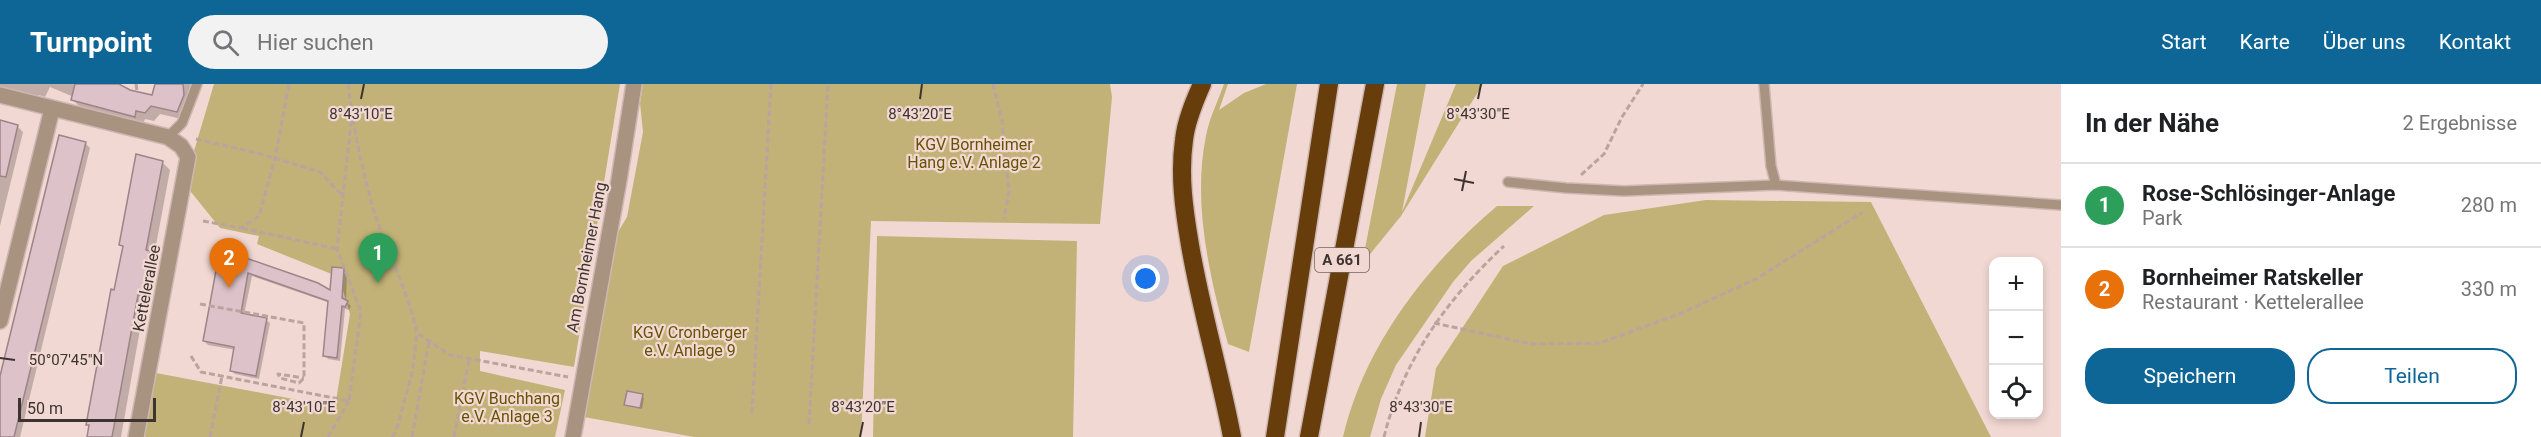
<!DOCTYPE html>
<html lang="de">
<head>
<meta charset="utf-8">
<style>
  body { margin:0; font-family:Roboto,sans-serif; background:#f2f2f2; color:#202124 }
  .controls { position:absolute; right:18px; bottom:18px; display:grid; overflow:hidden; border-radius:12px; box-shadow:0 3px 9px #0003 }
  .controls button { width:54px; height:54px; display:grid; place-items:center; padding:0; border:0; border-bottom:2px solid #e0e0e0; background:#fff; color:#202124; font:30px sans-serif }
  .scale { position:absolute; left:18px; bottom:15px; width:138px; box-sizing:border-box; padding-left:6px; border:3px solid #3d3431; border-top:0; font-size:16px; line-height:21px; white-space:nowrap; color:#3d3431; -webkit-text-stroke:4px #f2d8d2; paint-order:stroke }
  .you { position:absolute; left:1146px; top:195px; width:21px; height:21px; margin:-15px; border:4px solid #fff; border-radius:50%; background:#1a73e8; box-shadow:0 0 0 9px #1a73e833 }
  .badge { display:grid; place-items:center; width:39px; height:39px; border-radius:50%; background:#0e6697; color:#fff; font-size:20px; font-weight:700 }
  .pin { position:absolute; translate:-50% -50px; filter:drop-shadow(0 2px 3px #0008) }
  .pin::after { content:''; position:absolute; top:32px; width:21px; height:18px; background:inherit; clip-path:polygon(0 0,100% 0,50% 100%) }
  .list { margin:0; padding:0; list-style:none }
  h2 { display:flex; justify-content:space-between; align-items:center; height:78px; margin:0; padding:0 24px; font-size:26px }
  h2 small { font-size:20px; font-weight:400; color:#757577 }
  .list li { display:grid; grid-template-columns:39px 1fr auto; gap:18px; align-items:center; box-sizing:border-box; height:84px; padding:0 24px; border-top:2px solid #e0e0e0 }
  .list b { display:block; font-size:22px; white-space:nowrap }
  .list p { margin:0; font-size:20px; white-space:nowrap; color:#757577 }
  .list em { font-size:20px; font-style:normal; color:#757577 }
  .actions { display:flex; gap:12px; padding:18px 24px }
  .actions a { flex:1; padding:14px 0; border:2px solid #0e6697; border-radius:24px; text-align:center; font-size:21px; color:#0e6697 }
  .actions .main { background:#0e6697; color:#fff }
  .icon { flex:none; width:33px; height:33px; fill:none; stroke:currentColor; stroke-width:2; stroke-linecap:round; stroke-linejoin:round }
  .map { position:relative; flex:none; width:2061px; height:353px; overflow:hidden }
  header { display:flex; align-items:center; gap:36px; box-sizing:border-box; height:84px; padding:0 30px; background:#0e6697; color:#fff }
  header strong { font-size:28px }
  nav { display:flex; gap:33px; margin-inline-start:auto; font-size:21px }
  .search { width:420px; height:54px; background:#f2f2f2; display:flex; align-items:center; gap:15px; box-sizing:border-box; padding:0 21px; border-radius:33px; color:#757577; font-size:22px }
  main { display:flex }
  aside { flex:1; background:#fff }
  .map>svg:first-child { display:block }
</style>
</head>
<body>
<header>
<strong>Turnpoint</strong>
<div class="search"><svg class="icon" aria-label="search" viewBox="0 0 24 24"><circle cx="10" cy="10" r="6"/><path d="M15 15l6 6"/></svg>Hier suchen</div>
<nav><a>Start</a><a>Karte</a><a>Über uns</a><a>Kontakt</a></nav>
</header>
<main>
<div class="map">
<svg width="2061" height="353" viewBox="0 0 2061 353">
  <rect width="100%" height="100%" fill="#f2d8d2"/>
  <!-- green -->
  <g fill="#c2b277">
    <path d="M214 0H620L574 283 480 267V287L565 306 555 353H139L151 288 335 323 350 230 339 193 257 160 259 152 220 144 187 103 191 77Z"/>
    <path d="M643 0H1110L1112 13 1100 140 871 137 861 353H694L584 333 615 153 627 133 643 48 640 19Z"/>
    <path d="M1224 0H1228L1219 26 1244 9 1266 0H1297L1249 268 1228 260C1210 194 1192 120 1206 52 1209 35 1218 17 1224 0Z"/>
    <path d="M1397 0H1426L1402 128 1456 0H1483L1401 132 1362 180Z"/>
    <path d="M1706 116 1871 118 1991 353H1425L1436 284 1503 182 1604 131Z"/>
    <path d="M1497 122H1534L1471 177 1453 198 1396 281 1381 315 1370 353H1343C1364 262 1427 181 1497 122Z"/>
    <path d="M877 152 1077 157 1073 353H873Z"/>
  </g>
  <!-- shadow -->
  <g fill="#0003">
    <path d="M0 0H120L130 7 154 13 157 0H197L186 36 160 30 154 37 145 35 143 40 81 24 73 16 74 13 50 3 45 13 39 11 38 14 0 4Z"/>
    <path d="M0 38 17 42 23 48 0 142Z"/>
    <path d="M85 59 90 64 20 353H0V298Z"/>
    <path d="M162 78 170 86 154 172 157 176 150 218 145 217 121 353H88L90 343 87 340 124 163 121 160Z"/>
    <path d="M221 167 331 209 343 185 347 189 346 218 351 222 349 226 345 225 340 277 328 275 324 271 330 219 252 192 244 231 266 236 270 239 259 295 235 290 231 286 236 266 208 261 204 257Z"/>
    <path d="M642 312 644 314 642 325 626 320Z"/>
  </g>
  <!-- building -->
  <g fill="#ddc3c9" stroke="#9c8489" stroke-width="1.5">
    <path d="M75 0H119L130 6 152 11 155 0H183L184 11 177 28 151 22 145 29 136 27 135 33 71 16Z"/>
    <path d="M0 36 18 41 6 93 0 92Z"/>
    <path d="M59 51 86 58 14 353H0V292Z"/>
    <path d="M136 70 163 77 146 166 150 167 142 211H138L112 353H87L89 341H86L111 205 114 206 123 162 119 161Z"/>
    <path d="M220 165 318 199 330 206 332 183 344 184 342 214 348 217 345 223 342 222 337 274 323 272 328 217 248 189 241 229 267 234 256 292 230 287 234 263 203 257Z"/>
    <path d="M627 307 643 310 640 324 624 321Z"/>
  </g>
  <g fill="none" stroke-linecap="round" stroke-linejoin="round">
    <!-- lane casing -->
    <g stroke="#ceb7b2" stroke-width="12">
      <g id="lane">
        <path d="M1764 0 1771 82 1776 101"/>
        <path d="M168 53 182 39 197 0"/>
        <path d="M1508 98 1566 104 1624 107 1776 101 2061 121"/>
      </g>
    </g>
    <!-- street casing -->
    <g stroke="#ceb7b2" stroke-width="18">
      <g id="street">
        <path d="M0 11 168 53 181 62 188 73 136 353"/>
        <path d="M0 237 52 25"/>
        <path d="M573 353 619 96 634 0"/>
      </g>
    </g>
    <!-- highway casing -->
    <g stroke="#ceb7b2" stroke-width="21">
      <g id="highway">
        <path d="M1202 0C1194 18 1186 37 1184 56 1179 91 1184 126 1190 161 1201 226 1220 289 1232 353"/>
        <path d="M1275 353 1329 0"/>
        <path d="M1309 353 1375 0"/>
      </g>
    </g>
    <!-- path -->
    <g stroke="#b9a49f" stroke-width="3" stroke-dasharray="6 3" stroke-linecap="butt">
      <path d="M136 0 137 7"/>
      <path d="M348 0C353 42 362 86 374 127 387 168 408 207 417 249L450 271 568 293"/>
      <path d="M993 0 1002 37 1009 107 1004 135"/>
      <path d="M196 55 261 70 320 88 342 111"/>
      <path d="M1581 91 1604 70 1622 33 1643 0"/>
      <path d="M203 137 241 144 259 132 275 74 289 0"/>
      <path d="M242 144 337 165"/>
      <path d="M200 220 304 239V294L299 299 280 294 278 290 304 294"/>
      <path d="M1434 239 1531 260 1600 259 1682 229 1756 195 1863 128"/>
      <path d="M191 272 201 288 349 317 361 228 337 165 352 30"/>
      <path d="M752 329 771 0"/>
      <path d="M809 340 828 0"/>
      <path d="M210 353 222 292"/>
      <path d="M328 353 349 317"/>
      <path d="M392 353 396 347 412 290 417 249"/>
      <path d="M412 353 429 257"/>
      <path d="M454 353 469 276"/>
      <path d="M1384 353C1403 276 1447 215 1504 162"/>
    </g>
    <!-- lane -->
    <use href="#lane" stroke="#a89380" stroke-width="9"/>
    <!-- street -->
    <use href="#street" stroke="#a89380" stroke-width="15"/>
    <!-- highway -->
    <use href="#highway" stroke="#673d0c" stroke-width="18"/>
  </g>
  <!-- ticks -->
  <path fill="none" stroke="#3d3431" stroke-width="2" d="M361 15 364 0M920 15 922 0M1478 15 1481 0M1454 95 1474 99M1462 107 1466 87M0 274 15 276M301 353 304 338M860 353 863 338M1419 353 1421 338"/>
  <g text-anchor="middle" stroke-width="4.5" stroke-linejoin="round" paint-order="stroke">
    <!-- shield labels -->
    <rect fill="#f2d8d2" stroke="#736561" stroke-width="1.5" x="1315" y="164" width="54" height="24" rx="4.5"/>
    <g font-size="15" font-weight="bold" fill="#3d3431">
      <text x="1342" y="181">A 661</text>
    </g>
    <!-- park labels -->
    <g font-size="16" fill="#645302" stroke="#f2d8d2">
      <text x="974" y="66">KGV Bornheimer<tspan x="974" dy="18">Hang e.V. Anlage 2</tspan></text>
      <text x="690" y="254">KGV Cronberger<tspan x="690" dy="18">e.V. Anlage 9</tspan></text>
      <text x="507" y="320">KGV Buchhang<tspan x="507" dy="18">e.V. Anlage 3</tspan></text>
    </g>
    <!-- street labels -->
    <g font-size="16" fill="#3d3431" stroke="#f2d8d2">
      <text transform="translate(586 173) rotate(-79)" y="6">Am Bornheimer Hang</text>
      <text transform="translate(146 204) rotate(-79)" y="6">Kettelerallee</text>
    </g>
  </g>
  <g font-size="15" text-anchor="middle" fill="#3d3431" stroke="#f2d8d2" stroke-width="4.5" stroke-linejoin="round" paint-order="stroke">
    <text x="361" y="35">8°43'10"E</text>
    <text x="920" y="35">8°43'20"E</text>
    <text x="1478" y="35">8°43'30"E</text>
    <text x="66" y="281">50°07'45"N</text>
    <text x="304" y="328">8°43'10"E</text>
    <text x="863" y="328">8°43'20"E</text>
    <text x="1421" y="328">8°43'30"E</text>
  </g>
</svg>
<div class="controls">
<button>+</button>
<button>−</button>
<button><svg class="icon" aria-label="locate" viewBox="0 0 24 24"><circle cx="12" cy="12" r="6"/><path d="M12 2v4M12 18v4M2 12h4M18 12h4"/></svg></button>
</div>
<div class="scale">50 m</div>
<div class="you"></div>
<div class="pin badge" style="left:378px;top:199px;background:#2e9e5b">1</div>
<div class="pin badge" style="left:229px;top:204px;background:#e8710a">2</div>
</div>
<aside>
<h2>In der Nähe<small>2 Ergebnisse</small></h2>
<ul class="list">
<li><span class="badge" style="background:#2e9e5b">1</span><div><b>Rose-Schlösinger-Anlage</b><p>Park</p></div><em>280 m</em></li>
<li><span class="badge" style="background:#e8710a">2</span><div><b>Bornheimer Ratskeller</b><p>Restaurant · Kettelerallee</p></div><em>330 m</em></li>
</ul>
<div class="actions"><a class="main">Speichern</a><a>Teilen</a></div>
</aside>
</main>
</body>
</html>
